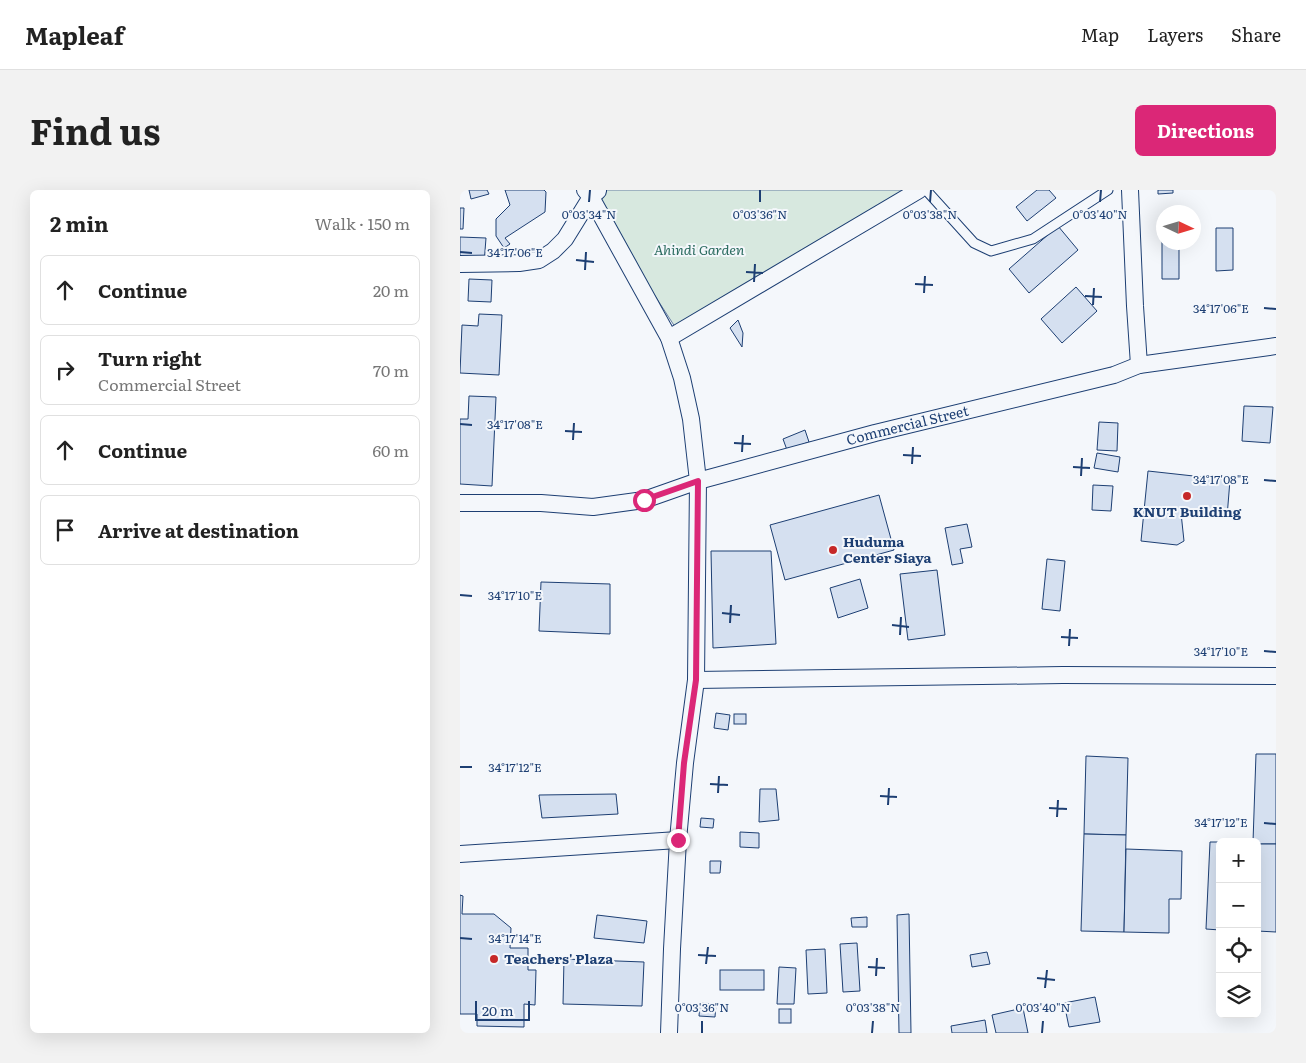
<!DOCTYPE html>
<html lang="en">
<head>
<meta charset="utf-8">
<style>
  body { margin:0; font-family:Literata,serif; background:#f2f2f2; color:#222 }
  .controls { position:absolute; right:15px; bottom:15px; display:grid; overflow:hidden; border-radius:8px; box-shadow:0 5px 20px #0002 }
  .controls button { width:45px; height:45px; display:grid; place-items:center; padding:0; border:0; border-bottom:1px solid #e0e0e0; background:#fff; color:#222; font:25px sans-serif }
  .compass { position:absolute; left:696px; top:15px; width:45px; height:45px; border-radius:50%; background:#fff; box-shadow:0 5px 20px #0002; rotate:94deg }
  .scale { position:absolute; left:15px; bottom:12px; width:55px; box-sizing:border-box; padding-left:5px; border:2px solid #1d3f73; border-top:0; font-size:14px; line-height:18px; white-space:nowrap; color:#1d3f73; -webkit-text-stroke:4px #f4f7fb; paint-order:stroke }
  .stop { position:absolute; width:15px; height:15px; margin:-11px; border:4px solid #db2777; border-radius:50%; background:#fff }
  .stop.end { background:#db2777; border-color:#fff; box-shadow:0 1px 5px #0008 }
  .list { margin:0; padding:0; list-style:none }
  h2 { display:flex; justify-content:space-between; align-items:center; height:65px; margin:0; padding:0 20px; font-size:21px }
  h2 small { font-size:16px; font-weight:400; color:#767676 }
  .list li { display:grid; grid-template-columns:32px 1fr auto; gap:15px; align-items:center; box-sizing:border-box; height:70px; margin:0 10px 10px; padding:0 10px; border:1px solid #e0e0e0; border-radius:8px }
  .list b { display:block; font-size:19px; white-space:nowrap }
  .list p { margin:0; font-size:16px; white-space:nowrap; color:#767676 }
  .list em { font-size:16px; font-style:normal; color:#767676 }
  .icon { flex:none; width:28px; height:28px; fill:none; stroke:currentColor; stroke-width:2; stroke-linecap:round; stroke-linejoin:round }
  .map { position:relative; flex:none; width:816px; height:843px; overflow:hidden; border-radius:8px }
  header { display:flex; align-items:center; gap:30px; box-sizing:border-box; height:70px; padding:0 25px; background:#fff; border-bottom:1px solid #e0e0e0 }
  header strong { font-size:24px }
  nav { display:flex; gap:28px; margin-inline-start:auto; font-size:18px }
  .intro { display:flex; align-items:center; justify-content:space-between; box-sizing:border-box; height:120px; padding:0 30px }
  h1 { margin:0; font-size:35px }
  .button { padding:12px 22px; border-radius:8px; background:#db2777; color:#fff; font-size:18px; font-weight:700 }
  main { display:flex; gap:30px; padding:0 30px }
  aside { flex:1; background:#fff; border-radius:8px; box-shadow:0 5px 20px #0002 }
  .map>svg:first-child { display:block }
</style>
</head>
<body>
<header>
<strong>Mapleaf</strong>
<nav><a>Map</a><a>Layers</a><a>Share</a></nav>
</header>
<div class="intro"><h1>Find us</h1><a class="button">Directions</a></div>
<main>
<aside>
<h2>2 min<small>Walk · 150 m</small></h2>
<ul class="list">
<li><svg class="icon" aria-label="ahead" viewBox="0 0 24 24"><path d="M12 20V5M6 11l6-6 6 6"/></svg><div><b>Continue</b></div><em>20 m</em></li>
<li><svg class="icon" aria-label="right" viewBox="0 0 24 24"><path d="M7 20v-9h11M14 6l5 5-5 5"/></svg><div><b>Turn right</b><p>Commercial Street</p></div><em>70 m</em></li>
<li><svg class="icon" aria-label="ahead" viewBox="0 0 24 24"><path d="M12 20V5M6 11l6-6 6 6"/></svg><div><b>Continue</b></div><em>60 m</em></li>
<li><svg class="icon" aria-label="arrive" viewBox="0 0 24 24"><path d="M6 21V4h12l-3 4 3 4H6"/></svg><div><b>Arrive at destination</b></div></li>
</ul>
</aside>
<div class="map">
<svg width="816" height="843" viewBox="0 0 816 843">
  <rect width="100%" height="100%" fill="#f4f7fb"/>
  <!-- green -->
  <path fill="#d7e8df" stroke="#687fa3" d="M139 0H459L219 143 131 7Z"/>
  <!-- building -->
  <g fill="#d5e0f0" stroke="#1d3f73">
    <path d="M9 0H27L29 4 11 9Z"/>
    <path d="M45 0H84L86 2 85 22 45 48 50 54 44 58 36 46V29L50 15Z"/>
    <path d="M577 0H589L596 8 567 31 556 17Z"/>
    <path d="M698 0H713V3L698 4Z"/>
    <path d="M0 18H4L3 39H0Z"/>
    <path d="M598 36 618 60 569 103 549 79Z"/>
    <path d="M702 38H704V52H719V89H702Z"/>
    <path d="M756 38H773V80L756 81Z"/>
    <path d="M0 47 26 48 24 74 0 72Z"/>
    <path d="M9 89 32 90 31 112 8 111Z"/>
    <path d="M616 97 637 121 602 153 581 129Z"/>
    <path d="M19 124 42 125 39 185 0 183 2 135 18 136Z"/>
    <path d="M278 130 283 143 282 157 270 138Z"/>
    <path d="M9 206 36 207 32 296 0 294V229H8Z"/>
    <path d="M784 216 813 217 810 253 782 251Z"/>
    <path d="M639 232 658 233 657 261 637 260Z"/>
    <path d="M345 240 349 252 327 260 323 249Z"/>
    <path d="M637 263 660 267 658 282 634 278Z"/>
    <path d="M688 281 770 290 767 327 721 323 724 351 717 355 681 351Z"/>
    <path d="M633 295 653 296 651 321 632 320Z"/>
    <path d="M419 305 434 360 325 390 310 335Z"/>
    <path d="M507 334 512 357 500 359 503 373 492 375 485 338Z"/>
    <path d="M251 361H311L316 454 253 458Z"/>
    <path d="M587 369 605 371 600 421 582 419Z"/>
    <path d="M477 380 485 445 448 450 440 384Z"/>
    <path d="M400 389 408 418 378 428 370 398Z"/>
    <path d="M81 392 150 394V444L79 441Z"/>
    <path d="M256 523 270 525 268 540 254 538Z"/>
    <rect x="274" y="524" width="12" height="10"/>
    <path d="M796 564H816V654H797V652H793Z"/>
    <path d="M626 566 668 568 666 645 624 644Z"/>
    <path d="M300 599H316L319 630 299 632Z"/>
    <path d="M156 604 158 624 82 628 79 605Z"/>
    <path d="M241 628 254 629 253 638 240 637Z"/>
    <path d="M280 642 299 643V658L280 657Z"/>
    <path d="M624 644 666 645 664 742 621 741Z"/>
    <path d="M750 652H760V740L746 739Z"/>
    <path d="M797 654H816V742L797 741Z"/>
    <path d="M666 659 722 661 721 709H709V743L664 742Z"/>
    <path d="M250 671H261L260 683H250Z"/>
    <path d="M0 705 3 706 2 724H34L51 738 50 758H68V780H76L75 815 64 814V837L17 836V824H0Z"/>
    <path d="M449 724 451 843H439L437 725Z"/>
    <path d="M137 725 187 731 184 753 134 748Z"/>
    <path d="M407 727V737H392L391 728Z"/>
    <path d="M397 753 400 801 383 802 380 754Z"/>
    <path d="M365 759 367 803 348 804 346 760Z"/>
    <path d="M527 762 530 774 512 777 510 765Z"/>
    <path d="M104 769 184 772 182 816 103 814Z"/>
    <path d="M319 777 336 778 334 814H317Z"/>
    <rect x="260" y="780" width="44" height="20"/>
    <path d="M635 807 640 832 609 837 604 813Z"/>
    <path d="M240 813 256 814 255 827 239 826Z"/>
    <path d="M563 818 568 843H536L532 825Z"/>
    <rect x="319" y="819" width="12" height="14"/>
    <path d="M525 830 527 843H492L491 836Z"/>
  </g>
  <g fill="none" stroke-linecap="round" stroke-linejoin="round">
    <!-- service casing -->
    <g stroke="#1d3f73" stroke-width="11">
      <path id="service" d="M466 0 514 53 531 61 573 49 648 0"/>
    </g>
    <!-- minor casing -->
    <g stroke="#1d3f73" stroke-width="18">
      <g id="minor">
        <path d="M0 74 59 73 79 70 93 61 105 49 131 7 138 1"/>
        <path d="M209 148 459 0"/>
        <path d="M679 175 816 156"/>
        <path d="M0 313H81L133 317 184 310 238 291 231 229 222 188 209 148 131 7 125 0"/>
        <path d="M236 490 603 485 816 486"/>
        <path d="M0 664 218 650"/>
        <path id="s1" d="M209 843 212 759 218 650 225 573 236 490 238 291 415 243 654 185 679 175 675 116 670 0"/>
      </g>
    </g>
    <!-- service -->
    <use href="#service" stroke="#f4f7fb" stroke-width="9"/>
    <!-- minor -->
    <use href="#minor" stroke="#f4f7fb" stroke-width="16"/>
  </g>
  <g fill="none" stroke-linecap="round" stroke-linejoin="round">
    <!-- route -->
    <path stroke="#db2777" stroke-width="6" d="M184 310 238 291 236 490 224 573 218 650"/>
  </g>
  <!-- ticks -->
  <path fill="none" stroke="#1d3f73" stroke-width="2" d="M129 12 130 0M300 12V0M470 12 471 0M640 12 641 0M0 62 12 63M116 70 134 72M125 80 126 62M286 82 303 83M294 92 295 74M455 94 473 95M464 103 465 86M625 106 642 107M633 115 634 98M804 118 816 119M0 234 12 235M105 241 122 242M113 250 114 233M274 253 291 254M282 262 283 245M443 265 461 266M452 274 453 257M613 277 630 278M621 286 622 268M804 290 816 291M0 405 12 406M262 423 280 425M270 433 271 415M432 435 449 437M440 445 441 427M601 447 618 448M609 456 610 439M804 461 816 462M0 577H12M250 594 268 595M258 603 259 586M420 606 437 607M428 615 429 598M589 618 607 619M597 627 598 610M804 633 816 634M0 748 12 749M238 765 256 766M246 774 248 757M408 777 425 778M416 786 417 768M577 788 595 790M585 798 587 780M242 843V831M412 843 413 831M582 843 583 831"/>
  <!-- markers -->
  <g fill="#c62828" stroke="#f4f7fb" stroke-width="2">
    <circle cx="727" cy="306" r="5"/>
    <circle cx="373" cy="360" r="5"/>
    <circle cx="34" cy="769" r="5"/>
  </g>
  <g text-anchor="middle" stroke-width="4" stroke-linejoin="round" paint-order="stroke">
    <!-- park labels -->
    <g font-size="14" font-style="italic" fill="#2c6c60" stroke="#f4f7fb">
      <text x="239" y="65">Ahindi Garden</text>
    </g>
    <!-- street labels -->
    <g font-size="14" fill="#1d3f73" stroke="#f4f7fb">
      <text dy="5" stroke="none"><textPath href="#s1" startOffset="770">Commercial Street</textPath></text>
    </g>
    <!-- poi labels -->
    <g font-size="14" font-weight="bold" fill="#1d3f73" stroke="#f4f7fb" text-anchor="start">
      <text x="727" y="327" text-anchor="middle">KNUT Building</text>
      <text x="383" y="357">Huduma<tspan x="383" dy="16">Center Siaya</tspan></text>
      <text x="44" y="774">Teachers' Plaza</text>
    </g>
  </g>
  <g font-size="12" text-anchor="middle" fill="#1d3f73" stroke="#f4f7fb" stroke-width="4" stroke-linejoin="round" paint-order="stroke">
    <text x="129" y="29">0°03'34"N</text>
    <text x="300" y="29">0°03'36"N</text>
    <text x="470" y="29">0°03'38"N</text>
    <text x="640" y="29">0°03'40"N</text>
    <text x="55" y="67">34°17'06"E</text>
    <text x="761" y="123">34°17'06"E</text>
    <text x="55" y="239">34°17'08"E</text>
    <text x="761" y="294">34°17'08"E</text>
    <text x="55" y="410">34°17'10"E</text>
    <text x="761" y="466">34°17'10"E</text>
    <text x="55" y="582">34°17'12"E</text>
    <text x="761" y="637">34°17'12"E</text>
    <text x="55" y="753">34°17'14"E</text>
    <text x="242" y="822">0°03'36"N</text>
    <text x="413" y="822">0°03'38"N</text>
    <text x="583" y="822">0°03'40"N</text>
  </g>
</svg>
<div class="controls">
<button>+</button>
<button>−</button>
<button><svg class="icon" aria-label="locate" viewBox="0 0 24 24"><circle cx="12" cy="12" r="6"/><path d="M12 2v4M12 18v4M2 12h4M18 12h4"/></svg></button>
<button><svg class="icon" aria-label="layers" viewBox="0 0 24 24"><path d="M12 4l9 5-9 5-9-5zM3 14l9 5 9-5"/></svg></button>
</div>
<svg class="compass" viewBox="-18 -18 36 36"><path d="M0-13l5 13h-10z" fill="#e53935"/><path d="M0 13l5-13h-10z" fill="#767676"/></svg>
<div class="scale">20 m</div>
<div class="stop" style="left:184px;top:310px"></div>
<div class="stop end" style="left:218px;top:650px"></div>
</div>
</main>
</body>
</html>
